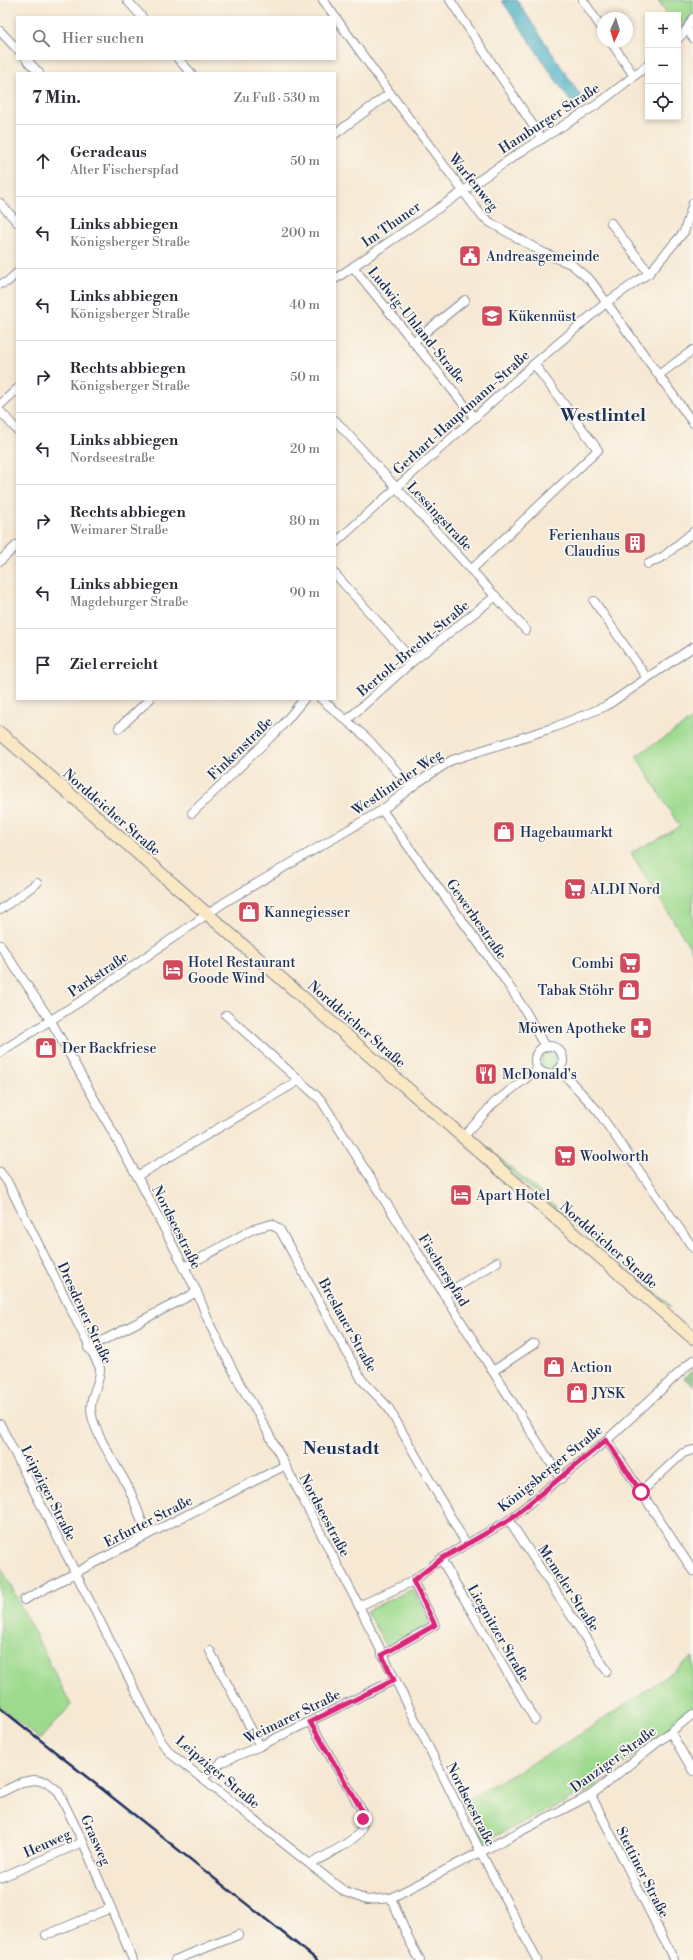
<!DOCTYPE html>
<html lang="de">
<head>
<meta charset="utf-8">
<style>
  body { margin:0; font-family:"Libre Bodoni",serif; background:#f2f2f3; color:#2b2b33 }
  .controls { position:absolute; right:12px; top:12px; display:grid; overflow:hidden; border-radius:0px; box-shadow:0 2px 6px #0003 }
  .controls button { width:36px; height:36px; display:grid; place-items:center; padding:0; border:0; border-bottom:1px solid #e1e1e2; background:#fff; color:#2b2b33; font:20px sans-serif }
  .compass { position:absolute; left:597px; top:12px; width:36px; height:36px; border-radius:50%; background:#fff; box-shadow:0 2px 6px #0003; rotate:184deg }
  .stop { position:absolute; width:12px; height:12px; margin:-9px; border:3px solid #db2777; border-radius:50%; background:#fff }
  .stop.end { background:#db2777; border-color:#fff; box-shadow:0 1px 4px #0008 }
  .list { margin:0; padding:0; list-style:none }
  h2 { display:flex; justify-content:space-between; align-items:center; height:52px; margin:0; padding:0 16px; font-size:17px }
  h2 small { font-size:13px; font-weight:400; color:#7c7c81 }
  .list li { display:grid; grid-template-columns:26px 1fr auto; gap:12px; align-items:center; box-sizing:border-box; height:72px; padding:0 16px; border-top:1px solid #e1e1e2 }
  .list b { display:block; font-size:15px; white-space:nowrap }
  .list p { margin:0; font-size:13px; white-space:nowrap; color:#7c7c81 }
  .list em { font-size:13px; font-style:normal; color:#7c7c81 }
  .icon { flex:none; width:22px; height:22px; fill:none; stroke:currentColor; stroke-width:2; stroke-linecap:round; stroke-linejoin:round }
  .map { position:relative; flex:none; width:693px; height:1960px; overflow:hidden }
  .search { position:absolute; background:#fff; box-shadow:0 2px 6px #0003; left:16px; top:16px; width:320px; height:44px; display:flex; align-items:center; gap:10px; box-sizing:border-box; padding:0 14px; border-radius:0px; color:#7c7c81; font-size:15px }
  .panel { position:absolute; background:#fff; box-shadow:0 2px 6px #0003; left:16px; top:72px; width:320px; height:628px; border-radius:0px }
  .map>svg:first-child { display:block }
</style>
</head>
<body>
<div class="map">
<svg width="693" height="1960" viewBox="0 0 693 1960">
  <rect width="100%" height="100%" fill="#fbf7ec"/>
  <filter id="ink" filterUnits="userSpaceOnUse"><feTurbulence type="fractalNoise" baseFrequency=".025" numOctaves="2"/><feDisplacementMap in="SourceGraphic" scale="8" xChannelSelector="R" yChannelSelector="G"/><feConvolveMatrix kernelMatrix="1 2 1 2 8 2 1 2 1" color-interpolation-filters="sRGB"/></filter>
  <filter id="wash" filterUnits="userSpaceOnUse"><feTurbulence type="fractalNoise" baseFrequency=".012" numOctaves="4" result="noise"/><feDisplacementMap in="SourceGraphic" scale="16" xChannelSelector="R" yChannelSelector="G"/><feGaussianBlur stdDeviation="0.9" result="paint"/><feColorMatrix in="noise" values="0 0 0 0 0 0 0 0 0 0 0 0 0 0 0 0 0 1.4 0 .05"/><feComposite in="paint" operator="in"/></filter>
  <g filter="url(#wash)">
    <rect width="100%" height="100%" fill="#f6e8d3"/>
    <!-- green -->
    <g fill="#9dda8e" stroke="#5c8476">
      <path d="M658 0H693V20L679 31 678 15H668Z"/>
      <path d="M693 719V952L631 853 680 827 636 756Z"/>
      <circle cx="549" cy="1061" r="8"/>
      <path d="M489 1148 501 1159 671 1306H669L565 1216 560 1215 488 1151Z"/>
      <path d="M0 1565 71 1705 40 1739 0 1708Z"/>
      <path d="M413 1589 432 1625 388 1648 366 1611Z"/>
      <path d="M693 1657V1709L588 1791 485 1841 462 1802 559 1748 636 1698Z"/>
    </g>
    <!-- forest -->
    <path fill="#7eba79" stroke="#4c746c" d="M693 1369V1386L684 1378Z"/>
    <!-- water -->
    <path fill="#41aac1" stroke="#2e6c90" d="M503 0H517L582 98 572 104 502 1Z"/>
  </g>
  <g filter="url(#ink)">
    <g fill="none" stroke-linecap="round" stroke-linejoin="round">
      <!-- street casing -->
      <g stroke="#888c98" stroke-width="10">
        <g id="street">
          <path d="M127 0 142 17"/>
          <path d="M323 0 390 93 481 215 491 223 544 253 571 264 591 281 693 423"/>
          <path d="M450 0 542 139"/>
          <path d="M583 0 603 30"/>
          <path d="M687 29 693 38"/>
          <path d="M0 31 17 49"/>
          <path d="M678 39 687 29 693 18"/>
          <path d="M611 42 634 76"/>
          <path d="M26 59 39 73"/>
          <path d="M178 59 191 73"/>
          <path d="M335 134 390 93"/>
          <path d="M0 203 17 222"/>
          <path d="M611 223 649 273"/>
          <path d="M353 267 475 418"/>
          <path d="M335 279 522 151 598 104 648 65"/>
          <path d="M0 284 7 282 17 273"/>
          <path d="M413 342 465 300"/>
          <path d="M660 374 693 350"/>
          <path d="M0 405 17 389"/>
          <path d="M0 411 17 430"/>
          <path d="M335 420 526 630"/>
          <path d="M335 543 534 364 607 302 649 273 684 232 693 203"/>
          <path d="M0 561 17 545"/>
          <path d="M648 564 664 556 693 532"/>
          <path d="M471 570 598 450 534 364"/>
          <path d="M335 574 413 661"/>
          <path d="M594 601 647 678"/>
          <path d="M321 699 367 738 411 787"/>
          <path d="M347 720 413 661 496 596"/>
          <path d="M119 728 150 699"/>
          <path d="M382 810 503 977 526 1012 545 1047"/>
          <path d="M192 813 281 727 304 699"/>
          <path d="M0 910 37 883"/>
          <path d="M0 945 51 1021 137 1176 197 1292 210 1325 241 1386 255 1408 359 1606 477 1845 537 1960"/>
          <path d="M226 1015 321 1100 561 1479"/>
          <circle cx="549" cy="1060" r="14"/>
          <path d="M0 1052 89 996 225 902 382 810 417 783 452 760 555 727 606 706 693 647"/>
          <path d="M559 1069 597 1110 693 1248"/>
          <path d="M464 1136 494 1103 538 1069"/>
          <path d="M0 1172 7 1181 100 1368C101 1382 90 1395 91 1409 92 1432 119 1468 129 1489 136 1504 141 1520 147 1535"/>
          <path d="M137 1176 300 1080"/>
          <path d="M183 1268 253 1229 272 1224 280 1230 362 1380 388 1407 466 1544"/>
          <path d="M444 1295 497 1262"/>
          <path d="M88 1348 197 1292"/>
          <path d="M493 1371 534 1344"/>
          <path d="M0 1424 161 1741 170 1753 345 1892 367 1900 391 1898 591 1795 693 1714"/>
          <path d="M607 1440 693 1571"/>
          <path d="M641 1492 683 1453 693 1450"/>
          <path d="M509 1520 607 1671"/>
          <path d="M441 1559 535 1720"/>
          <path d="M24 1600 147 1535 284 1466"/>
          <path d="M359 1606 413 1581 441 1559 509 1520 607 1440 693 1360"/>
          <path d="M210 1651 260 1746"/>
          <path d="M382 1655 435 1625 413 1581"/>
          <path d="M310 1722 361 1809C363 1816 364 1822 361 1830 356 1841 321 1858 310 1864"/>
          <path d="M671 1733 693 1771"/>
          <path d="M203 1778 222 1762 260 1746 394 1680"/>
          <path d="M0 1793 22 1782 34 1780 47 1782 58 1791 83 1842 133 1960"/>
          <path d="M591 1795 674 1960"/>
          <path d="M0 1878 83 1842"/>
          <path d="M391 1898 409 1940 420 1960"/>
          <path d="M46 1935 111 1908"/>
          <path d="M175 1960 238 1935"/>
        </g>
      </g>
      <!-- secondary casing -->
      <g stroke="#888c98" stroke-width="14">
        <path id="secondary" d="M0 733 693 1338"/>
      </g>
      <!-- street -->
      <use href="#street" stroke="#fff" stroke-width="8"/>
      <!-- secondary -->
      <use href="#secondary" stroke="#fae7c3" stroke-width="12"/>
      <!-- rail -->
      <path stroke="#1b2f5e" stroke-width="2.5" d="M0 1708 317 1960"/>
    </g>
  </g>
  <g fill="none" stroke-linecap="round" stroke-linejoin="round" filter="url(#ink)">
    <!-- route -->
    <path stroke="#db2777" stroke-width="5" d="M363 1819 361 1809 310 1722 394 1680 382 1655 435 1625 413 1581 441 1559 509 1520 606 1440 641 1492"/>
  </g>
  <!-- icons -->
  <defs>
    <g id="civic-square" transform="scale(1.15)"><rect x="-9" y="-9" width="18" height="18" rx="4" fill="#d1495b" stroke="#fbf7ec"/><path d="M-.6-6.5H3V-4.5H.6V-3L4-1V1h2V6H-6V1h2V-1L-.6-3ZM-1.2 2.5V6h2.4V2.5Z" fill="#fff"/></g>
    <g id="school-square" transform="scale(1.15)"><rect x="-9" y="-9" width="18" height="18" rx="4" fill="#d1495b" stroke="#fbf7ec"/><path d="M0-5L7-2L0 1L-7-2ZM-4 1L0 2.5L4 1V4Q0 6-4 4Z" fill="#fff"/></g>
    <g id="building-square" transform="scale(1.15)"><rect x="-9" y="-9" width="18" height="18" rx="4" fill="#d1495b" stroke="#fbf7ec"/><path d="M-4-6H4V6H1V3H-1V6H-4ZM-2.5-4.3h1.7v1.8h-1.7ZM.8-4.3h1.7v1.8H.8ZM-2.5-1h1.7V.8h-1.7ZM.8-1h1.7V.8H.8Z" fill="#fff"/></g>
    <g id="shop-square" transform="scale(1.15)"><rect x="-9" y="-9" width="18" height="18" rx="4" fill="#d1495b" stroke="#fbf7ec"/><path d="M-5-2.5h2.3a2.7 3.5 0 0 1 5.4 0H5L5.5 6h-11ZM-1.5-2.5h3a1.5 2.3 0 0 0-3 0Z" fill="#fff"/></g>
    <g id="supermarket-square" transform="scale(1.15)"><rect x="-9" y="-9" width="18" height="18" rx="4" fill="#d1495b" stroke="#fbf7ec"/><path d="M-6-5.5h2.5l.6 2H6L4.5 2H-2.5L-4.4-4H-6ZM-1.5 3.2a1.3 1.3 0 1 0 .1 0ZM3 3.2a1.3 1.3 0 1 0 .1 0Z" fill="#fff"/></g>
    <g id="hotel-square" transform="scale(1.15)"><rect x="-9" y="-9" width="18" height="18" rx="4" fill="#d1495b" stroke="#fbf7ec"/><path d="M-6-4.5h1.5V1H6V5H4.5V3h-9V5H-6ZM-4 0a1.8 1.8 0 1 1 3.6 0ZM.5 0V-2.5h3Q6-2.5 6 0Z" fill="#fff"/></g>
    <g id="pharmacy-square" transform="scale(1.15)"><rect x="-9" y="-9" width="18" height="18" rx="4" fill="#d1495b" stroke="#fbf7ec"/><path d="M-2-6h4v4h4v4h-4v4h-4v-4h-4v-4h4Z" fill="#fff"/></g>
    <g id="restaurant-square" transform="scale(1.15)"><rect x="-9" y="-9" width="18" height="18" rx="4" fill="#d1495b" stroke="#fbf7ec"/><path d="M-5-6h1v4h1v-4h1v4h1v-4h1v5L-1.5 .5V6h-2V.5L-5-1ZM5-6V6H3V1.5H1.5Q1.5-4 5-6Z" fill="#fff"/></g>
  </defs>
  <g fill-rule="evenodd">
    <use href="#civic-square" x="470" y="256"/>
    <use href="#school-square" x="492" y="316"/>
    <use href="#building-square" x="635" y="543"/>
    <use href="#shop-square" x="504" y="832"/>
    <use href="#supermarket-square" x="575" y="889"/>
    <use href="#shop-square" x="249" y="912"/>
    <use href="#supermarket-square" x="630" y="963"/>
    <use href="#hotel-square" x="173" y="970"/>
    <use href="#shop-square" x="629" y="990"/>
    <use href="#pharmacy-square" x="641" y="1028"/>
    <use href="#shop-square" x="46" y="1048"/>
    <use href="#restaurant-square" x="486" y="1074"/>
    <use href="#supermarket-square" x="565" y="1156"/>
    <use href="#hotel-square" x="461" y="1195"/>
    <use href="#shop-square" x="554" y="1367"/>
    <use href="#shop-square" x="577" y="1393"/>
  </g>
  <g text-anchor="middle" stroke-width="3.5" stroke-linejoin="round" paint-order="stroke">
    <!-- street labels -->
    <g font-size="14" fill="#1b2f5e" stroke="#fbf7ec">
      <text transform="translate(549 118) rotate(-33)" y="5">Hamburger Straße</text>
      <text transform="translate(474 182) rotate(51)" y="5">Warfenweg</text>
      <text transform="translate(391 224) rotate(-35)" y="5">Im Thuner</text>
      <text transform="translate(417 325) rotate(51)" y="5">Ludwig-Uhland-Straße</text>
      <text transform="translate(461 412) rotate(-42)" y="5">Gerhart-Hauptmann-Straße</text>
      <text transform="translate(440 516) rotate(47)" y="5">Lessingstraße</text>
      <text transform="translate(413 648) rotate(-40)" y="5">Bertolt-Brecht-Straße</text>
      <text transform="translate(240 748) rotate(-44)" y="5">Finkenstraße</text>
      <text transform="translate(397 782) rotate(-34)" y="5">Westlinteler Weg</text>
      <text transform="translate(112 812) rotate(41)" y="5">Norddeicher Straße</text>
      <text transform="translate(477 919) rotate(55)" y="5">Gewerbestraße</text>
      <text transform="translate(98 974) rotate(-34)" y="5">Parkstraße</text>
      <text transform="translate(357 1024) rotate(41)" y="5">Norddeicher Straße</text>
      <text transform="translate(177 1227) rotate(63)" y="5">Nordseestraße</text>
      <text transform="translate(609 1245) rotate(41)" y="5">Norddeicher Straße</text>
      <text transform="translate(444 1270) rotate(58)" y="5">Fischerspfad</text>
      <text transform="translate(85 1313) rotate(65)" y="5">Dresdener Straße</text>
      <text transform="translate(348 1325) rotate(61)" y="5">Breslauer Straße</text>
      <text transform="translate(550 1468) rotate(-39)" y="5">Königsberger Straße</text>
      <text transform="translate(49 1493) rotate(63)" y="5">Leipziger Straße</text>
      <text transform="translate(325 1515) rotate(62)" y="5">Nordseestraße</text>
      <text transform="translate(148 1521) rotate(-27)" y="5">Erfurter Straße</text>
      <text transform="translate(569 1588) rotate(57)" y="5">Memeler Straße</text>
      <text transform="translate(499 1633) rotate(60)" y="5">Liegnitzer Straße</text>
      <text transform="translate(292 1716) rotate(-26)" y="5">Weimarer Straße</text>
      <text transform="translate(613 1759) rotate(-36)" y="5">Danziger Straße</text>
      <text transform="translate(218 1772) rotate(40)" y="5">Leipziger Straße</text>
      <text transform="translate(471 1804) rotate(63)" y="5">Nordseestraße</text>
      <text transform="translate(96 1840) rotate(66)" y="5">Grasweg</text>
      <text transform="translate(47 1843) rotate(-24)" y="5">Heuweg</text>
      <text transform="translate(643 1872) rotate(63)" y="5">Stettiner Straße</text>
    </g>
    <!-- poi labels -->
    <g font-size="14" fill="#1b2f5e" stroke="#fbf7ec" text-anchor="start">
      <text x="486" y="261">Andreasgemeinde</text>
      <text x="508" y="321">Kükennüst</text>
      <text x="620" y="540" text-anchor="end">Ferienhaus<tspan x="620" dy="16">Claudius</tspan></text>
      <text x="520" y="837">Hagebaumarkt</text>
      <text x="590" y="894">ALDI Nord</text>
      <text x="264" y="917">Kannegiesser</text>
      <text x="188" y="967">Hotel Restaurant<tspan x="188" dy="16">Goode Wind</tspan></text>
      <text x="614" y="968" text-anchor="end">Combi</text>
      <text x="614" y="995" text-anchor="end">Tabak Stöhr</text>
      <text x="626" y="1033" text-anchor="end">Möwen Apotheke</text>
      <text x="62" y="1053">Der Backfriese</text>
      <text x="502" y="1079">McDonald's</text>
      <text x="580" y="1161">Woolworth</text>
      <text x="476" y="1200">Apart Hotel</text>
      <text x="570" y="1372">Action</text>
      <text x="592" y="1398">JYSK</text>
    </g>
    <!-- district labels -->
    <g font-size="18" font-weight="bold" fill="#1b2f5e" stroke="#fbf7ec">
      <text x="603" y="421">Westlintel</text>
      <text x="341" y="1454">Neustadt</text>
    </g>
  </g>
</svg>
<div class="controls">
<button>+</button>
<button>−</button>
<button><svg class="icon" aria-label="locate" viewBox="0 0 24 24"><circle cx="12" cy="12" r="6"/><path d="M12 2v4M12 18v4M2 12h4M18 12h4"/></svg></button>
</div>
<svg class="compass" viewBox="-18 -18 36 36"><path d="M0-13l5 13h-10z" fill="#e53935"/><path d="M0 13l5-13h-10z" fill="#7c7c81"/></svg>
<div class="stop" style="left:641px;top:1492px"></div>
<div class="stop end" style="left:363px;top:1819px"></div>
<div class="search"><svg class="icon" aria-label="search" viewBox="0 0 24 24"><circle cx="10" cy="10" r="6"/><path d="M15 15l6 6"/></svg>Hier suchen</div>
<section class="panel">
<h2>7 Min.<small>Zu Fuß · 530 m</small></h2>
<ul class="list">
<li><svg class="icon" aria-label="ahead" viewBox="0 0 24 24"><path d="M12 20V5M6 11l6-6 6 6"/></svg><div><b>Geradeaus</b><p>Alter Fischerspfad</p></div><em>50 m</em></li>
<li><svg class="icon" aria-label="left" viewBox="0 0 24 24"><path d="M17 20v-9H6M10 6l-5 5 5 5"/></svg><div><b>Links abbiegen</b><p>Königsberger Straße</p></div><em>200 m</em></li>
<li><svg class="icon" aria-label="left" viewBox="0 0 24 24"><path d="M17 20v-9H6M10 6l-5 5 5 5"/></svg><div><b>Links abbiegen</b><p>Königsberger Straße</p></div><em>40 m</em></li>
<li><svg class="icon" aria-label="right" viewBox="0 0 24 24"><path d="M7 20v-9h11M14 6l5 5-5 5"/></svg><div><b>Rechts abbiegen</b><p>Königsberger Straße</p></div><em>50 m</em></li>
<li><svg class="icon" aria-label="left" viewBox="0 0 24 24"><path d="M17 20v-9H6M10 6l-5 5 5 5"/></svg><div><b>Links abbiegen</b><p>Nordseestraße</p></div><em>20 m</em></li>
<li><svg class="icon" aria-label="right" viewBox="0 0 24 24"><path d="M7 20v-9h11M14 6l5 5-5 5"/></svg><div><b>Rechts abbiegen</b><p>Weimarer Straße</p></div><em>80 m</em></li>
<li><svg class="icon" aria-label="left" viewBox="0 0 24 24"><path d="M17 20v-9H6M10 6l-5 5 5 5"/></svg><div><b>Links abbiegen</b><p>Magdeburger Straße</p></div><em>90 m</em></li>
<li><svg class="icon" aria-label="arrive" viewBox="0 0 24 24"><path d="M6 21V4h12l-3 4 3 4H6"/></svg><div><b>Ziel erreicht</b></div></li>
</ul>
</section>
</div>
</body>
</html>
